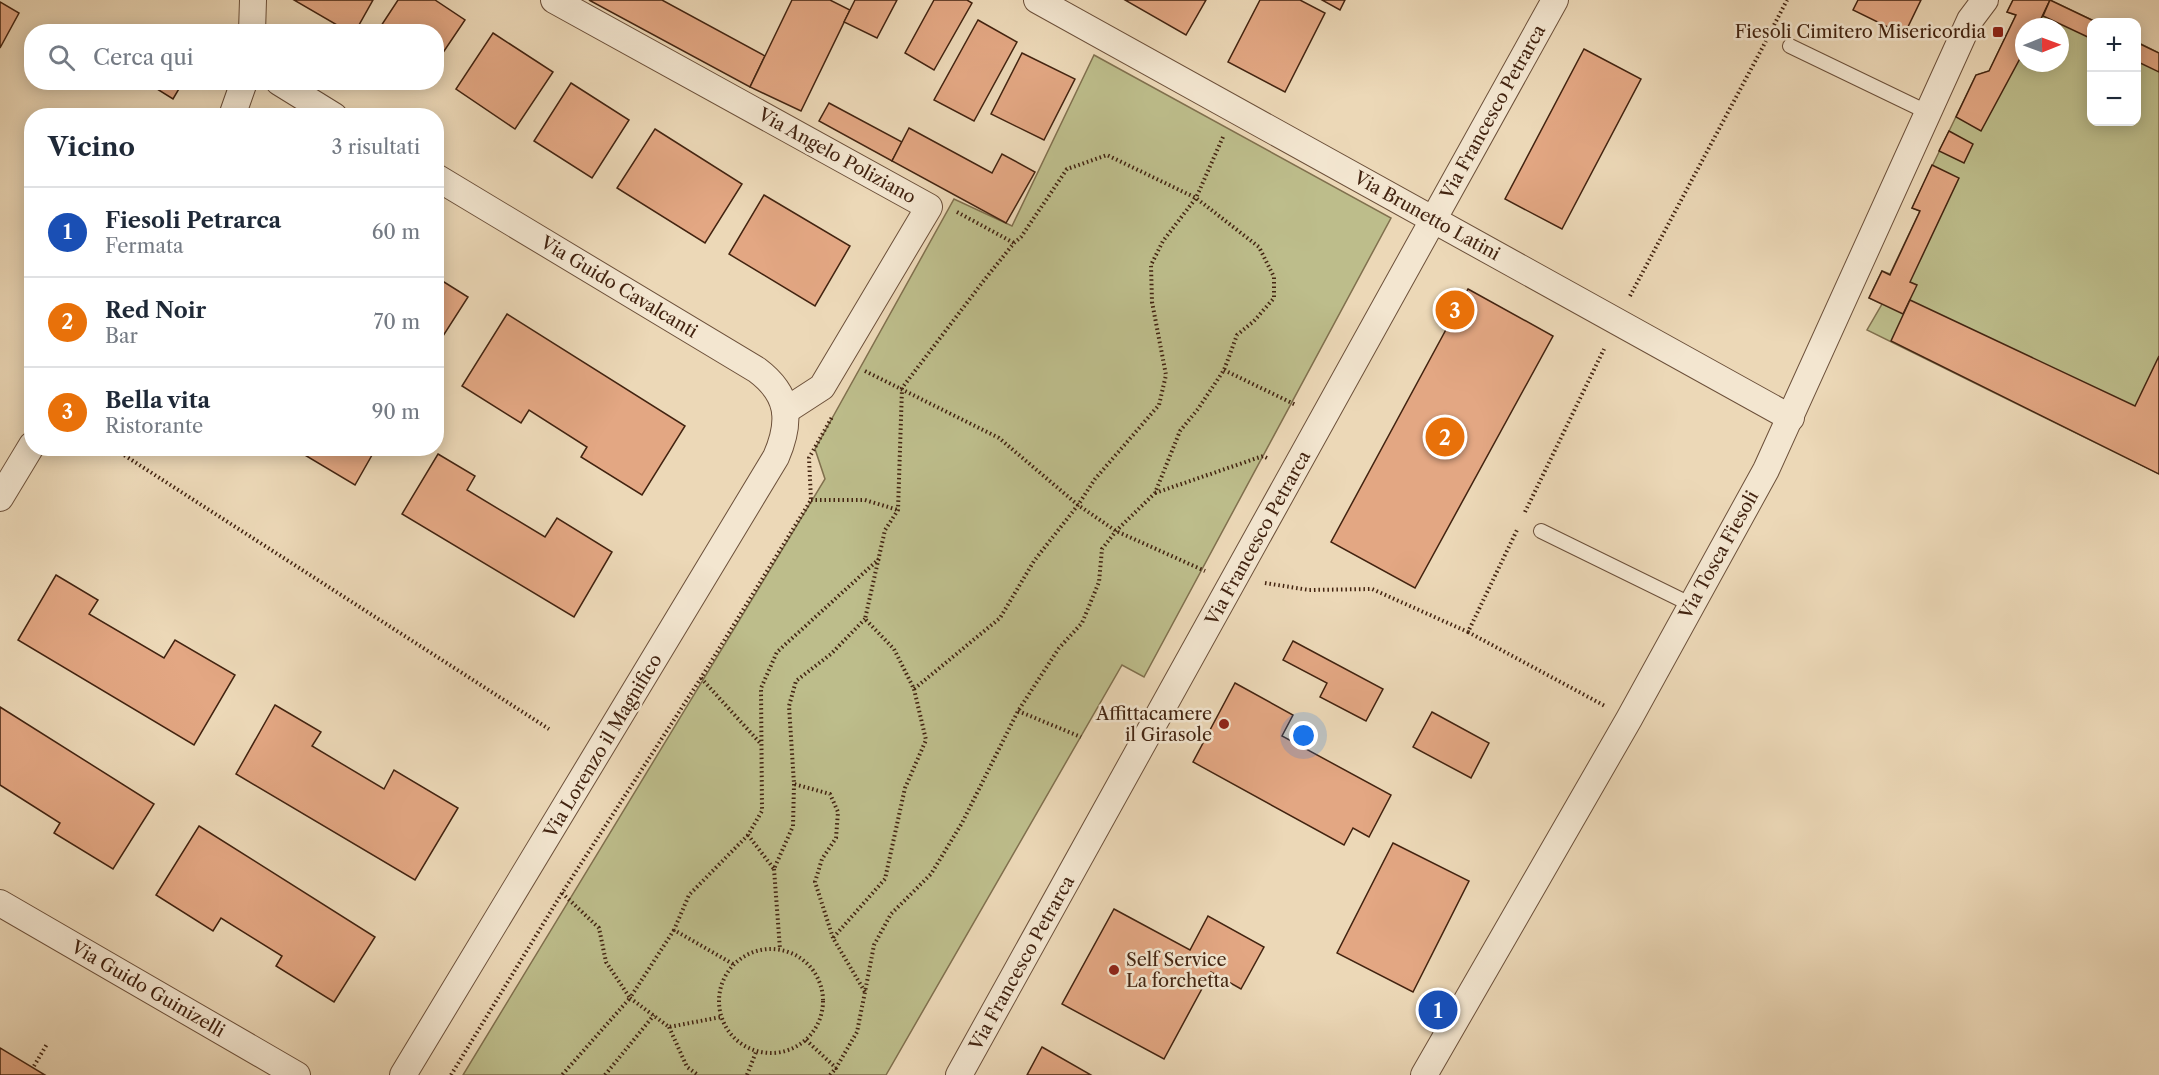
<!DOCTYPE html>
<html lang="it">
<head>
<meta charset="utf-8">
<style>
  body { margin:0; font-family:"Libre Caslon Text",serif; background:#f6f6f7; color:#1f2937 }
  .controls { position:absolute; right:18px; top:18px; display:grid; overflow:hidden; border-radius:12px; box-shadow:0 3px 15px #0003 }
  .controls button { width:54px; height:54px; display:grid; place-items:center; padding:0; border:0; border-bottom:2px solid #e0e1e3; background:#fff; color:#1f2937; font:30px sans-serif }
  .compass { position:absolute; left:2015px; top:18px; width:54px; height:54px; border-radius:50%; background:#fff; box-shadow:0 3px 15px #0003; rotate:89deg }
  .you { position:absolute; left:1304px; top:736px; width:21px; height:21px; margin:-15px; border:4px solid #fff; border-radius:50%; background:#1a73e8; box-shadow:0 0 0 9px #1a73e833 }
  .badge { display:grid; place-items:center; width:39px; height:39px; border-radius:50%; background:#d93025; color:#fff; font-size:20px; font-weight:700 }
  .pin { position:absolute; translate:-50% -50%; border:3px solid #fff; box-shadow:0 2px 6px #0006 }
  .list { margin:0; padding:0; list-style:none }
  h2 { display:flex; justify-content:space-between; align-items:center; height:78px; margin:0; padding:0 24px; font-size:26px }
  h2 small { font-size:20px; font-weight:400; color:#747a83 }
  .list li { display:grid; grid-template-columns:39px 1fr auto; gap:18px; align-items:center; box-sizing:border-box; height:90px; padding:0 24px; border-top:2px solid #e0e1e3 }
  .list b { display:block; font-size:22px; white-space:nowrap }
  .list p { margin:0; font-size:20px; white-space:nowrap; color:#747a83 }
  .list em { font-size:20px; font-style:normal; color:#747a83 }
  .icon { flex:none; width:33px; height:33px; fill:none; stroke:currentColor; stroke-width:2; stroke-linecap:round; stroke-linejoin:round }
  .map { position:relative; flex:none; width:2159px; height:1075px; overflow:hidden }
  .search { position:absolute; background:#fff; box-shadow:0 3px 15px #0003; left:24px; top:24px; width:420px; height:66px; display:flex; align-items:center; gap:15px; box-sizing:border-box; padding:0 21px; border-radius:24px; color:#747a83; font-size:22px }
  .panel { position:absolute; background:#fff; box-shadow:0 3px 15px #0003; left:24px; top:108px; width:420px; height:348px; border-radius:24px }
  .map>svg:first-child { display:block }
</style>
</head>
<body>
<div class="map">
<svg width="2159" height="1075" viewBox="0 0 2159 1075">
  <rect width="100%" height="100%" fill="#ecd8b7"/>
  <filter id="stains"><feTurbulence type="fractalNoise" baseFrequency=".00333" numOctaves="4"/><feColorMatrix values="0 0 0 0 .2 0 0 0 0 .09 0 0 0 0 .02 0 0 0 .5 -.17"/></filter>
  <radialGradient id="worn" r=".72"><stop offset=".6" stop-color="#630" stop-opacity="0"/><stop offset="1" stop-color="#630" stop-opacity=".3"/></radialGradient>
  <!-- green -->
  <g fill="#bdbd8b" stroke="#80704e" stroke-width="1.5" fill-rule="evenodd">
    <path d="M2013 0H2050L2096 22H2092V122H2136L2137 42 2159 53V474L1867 330 1882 304 1869 298 1882 271 1890 274 1920 211 1912 208 1976 75 1989 71 2016 15 2007 12ZM2024 27H2060V63H2024Z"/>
    <path d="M1094 55 1391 218 1144 677 1122 665 886 1075H463L825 479 815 449 954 199 1012 226Z"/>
  </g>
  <!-- building -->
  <g fill="#e3a783" stroke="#422310" stroke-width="1.5">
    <path d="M294 0H373L355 32H349Z"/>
    <path d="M398 0H435L465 20 436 63V32H377Z"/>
    <path d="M589 0H662L765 56 750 87Z"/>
    <path d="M792 0H830L850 10 801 111 750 87Z"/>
    <path d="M855 0H897L877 38 844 22Z"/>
    <path d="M934 0H967L972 3 934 70 905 53Z"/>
    <path d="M1125 0H1206L1186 35Z"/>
    <path d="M1260 0H1300L1325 13 1285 92 1228 62Z"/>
    <path d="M1322 0H1345L1340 10Z"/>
    <path d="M1858 0H1921L1904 35 1853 10Z"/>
    <path d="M2013 0H2050L2037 27H2024V51L1981 131 1956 117 1976 75 1989 71 2016 15 2007 12Z"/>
    <path d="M2050 0 2096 22H2092V39L2043 16Z"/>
    <path d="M0 2 19 13 0 48Z"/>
    <path d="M978 20 1017 42 974 121 934 100Z"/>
    <path d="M493 33 553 72 515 129 456 89Z"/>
    <path d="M2136 42 2159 53V72L2136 61Z"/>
    <path d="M1584 49 1641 79 1562 229 1505 199Z"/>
    <path d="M1022 53 1075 79 1044 140 991 114Z"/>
    <path d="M161 82H183L173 99 157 89Z"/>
    <path d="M571 83 629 120 592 178 534 141Z"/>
    <path d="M829 103 902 142 892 161 819 121Z"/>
    <path d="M909 128 992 173 1002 154 1035 172 1006 223 892 161Z"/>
    <path d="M655 129 742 184 705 243 617 188Z"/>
    <path d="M1949 131 1973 144 1964 163 1939 151Z"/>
    <path d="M1932 165 1959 178 1910 282 1917 285 1903 314 1869 298 1882 271 1890 275 1920 211 1912 208Z"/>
    <path d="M764 195 850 246 815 306 729 254Z"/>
    <path d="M436 277 468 297 436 347Z"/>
    <path d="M1468 289 1553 336 1415 588 1331 542Z"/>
    <path d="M1910 300 2135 406 2159 356V474L1891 341Z"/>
    <path d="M507 314 685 426 642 495 581 457 587 447 529 410 521 423 462 386Z"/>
    <path d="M293 448H376L355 485Z"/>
    <path d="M438 454 475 476 467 490 545 537 557 518 612 552 574 617 402 514Z"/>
    <path d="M56 575 98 600 89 614 164 658 175 640 235 675 194 745 18 640Z"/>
    <path d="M1293 641 1383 689 1366 721 1320 697 1327 683 1283 660Z"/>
    <path d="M1235 683 1293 715 1282 736 1391 795 1369 837 1353 828 1344 845 1193 762Z"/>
    <path d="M275 705 321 732 312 746 384 789 394 770 458 808 415 880 236 774Z"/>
    <path d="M0 707 154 804 113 869 54 833 60 823 0 785Z"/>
    <path d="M1432 712 1489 743 1471 778 1413 747Z"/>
    <path d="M199 826 375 937 334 1002 276 966 282 956 221 918 213 931 156 895Z"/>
    <path d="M1393 843 1469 881 1413 992 1337 953Z"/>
    <path d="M1114 909 1190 950 1208 916 1264 947 1241 989 1211 972 1164 1059 1062 1004Z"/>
    <path d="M1042 1047 1091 1075H1027Z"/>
    <path d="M0 1048 45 1075H0Z"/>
  </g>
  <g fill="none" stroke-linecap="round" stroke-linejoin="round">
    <!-- lane casing -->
    <g stroke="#6c503a" stroke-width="16">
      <g id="lane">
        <path d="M1790 46 1927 112"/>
        <path d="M1541 531 1692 605"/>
      </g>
    </g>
    <!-- street casing -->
    <g stroke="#6c503a" stroke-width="28">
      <g id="street">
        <path d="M554 0 929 207 822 387 785 411"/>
        <path d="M1037 0 1791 418"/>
        <path d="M252 32 253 0"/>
        <path d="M279 82 334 116"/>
        <path d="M232 116 244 82"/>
        <path d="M0 498 32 445"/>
        <path d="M0 903 297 1075"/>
        <path d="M403 1075 776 457C792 420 789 394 757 370L436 177"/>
        <path d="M959 1075 1555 0"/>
        <path d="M1424 1075 1629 719 1766 470 1970 20 1985 0"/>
      </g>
    </g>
    <!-- path -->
    <g stroke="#422310" stroke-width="4" stroke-dasharray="1.5 3" stroke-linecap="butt">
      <path d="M1772 29 1787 0"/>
      <path d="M957 212 1014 243"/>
      <path d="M1630 296 1766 41"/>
      <path d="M1224 370 1296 405"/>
      <path d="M865 371 999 438 1078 505 1116 531 1205 571"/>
      <path d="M113 448 549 729"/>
      <path d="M1155 493 1263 456 1269 459"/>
      <path d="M811 500H865L898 510"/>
      <path d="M1525 512 1604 349"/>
      <path d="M1265 583 1309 590 1372 589 1468 632 1517 530"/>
      <path d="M1468 632 1605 706"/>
      <path d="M701 678 761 744"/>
      <path d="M914 689 926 740 905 788 885 879 833 938 865 992 874 945 891 914 931 874 962 823 1018 711 1059 648 1082 623 1099 582 1102 549 1116 531 1155 493 1180 431 1198 409 1224 370 1237 335 1254 321 1274 298V277L1259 247 1196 198 1107 155 1067 169 1021 237 1014 243 985 279 902 388 898 510 885 530 865 619 894 649 914 689 1000 618 1034 561 1078 505 1095 479 1159 405 1166 375 1152 302 1151 265 1163 241 1196 198 1223 137"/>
      <path d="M1018 711 1081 737"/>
      <path d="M794 784 793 826 774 869 748 835 762 811 761 688 777 652 879 559"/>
      <path d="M774 869 780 949"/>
      <path d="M562 893 599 928 606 962 630 998 562 1075"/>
      <path d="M674 930 630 998 669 1027 721 1017"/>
      <path d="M833 938 815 882 822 859 836 838 838 812 830 794 794 784 789 706 796 681 831 654 865 619"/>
      <circle cx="771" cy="1001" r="52"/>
      <path d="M733 964 674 930 689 895 748 835"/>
      <path d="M669 1027 687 1067 698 1075"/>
      <path d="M806 1040 836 1068 857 1032 865 992"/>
      <path d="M34 1066 47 1044"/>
      <path d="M451 1075 562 893 701 678 811 500 809 458 832 417"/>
      <path d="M605 1075 654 1015"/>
      <path d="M747 1075 756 1052"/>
      <path d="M830 1075 836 1068"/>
    </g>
    <!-- lane -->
    <use href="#lane" stroke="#f3e6d0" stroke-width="14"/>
    <!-- street -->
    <use href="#street" stroke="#f3e6d0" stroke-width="26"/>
  </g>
  <!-- markers -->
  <g fill="#8f2418" stroke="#f3e6d0" stroke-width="2">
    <rect x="1992" y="26" width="12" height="12" rx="3"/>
    <circle cx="1224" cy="724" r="6"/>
    <circle cx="1114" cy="970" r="6"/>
  </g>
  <g text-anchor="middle" stroke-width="5" stroke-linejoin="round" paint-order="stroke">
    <!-- poi labels -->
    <g font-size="18" fill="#422310" stroke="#f3e6d0" text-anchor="end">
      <text x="1986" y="38">Fiesoli Cimitero Misericordia</text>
      <text x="1212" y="720">Affittacamere<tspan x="1212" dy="21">il Girasole</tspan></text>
      <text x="1126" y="966" text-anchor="start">Self Service<tspan x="1126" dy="21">La forchetta</tspan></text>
    </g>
    <!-- street labels -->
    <g font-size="18" fill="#422310" stroke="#f3e6d0">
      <text transform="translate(1493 112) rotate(-61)" y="6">Via Francesco Petrarca</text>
      <text transform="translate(837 156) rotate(29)" y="6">Via Angelo Poliziano</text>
      <text transform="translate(1427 216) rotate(29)" y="6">Via Brunetto Latini</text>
      <text transform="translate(619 287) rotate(31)" y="6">Via Guido Cavalcanti</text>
      <text transform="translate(1258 538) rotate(-61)" y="6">Via Francesco Petrarca</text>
      <text transform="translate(1719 555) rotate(-61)" y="6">Via Tosca Fiesoli</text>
      <text transform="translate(603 746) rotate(-59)" y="6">Via Lorenzo il Magnifico</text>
      <text transform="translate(1022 963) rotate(-61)" y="6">Via Francesco Petrarca</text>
      <text transform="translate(148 989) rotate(30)" y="6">Via Guido Guinizelli</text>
    </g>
  </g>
  <rect width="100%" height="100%" filter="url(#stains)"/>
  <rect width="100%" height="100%" fill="url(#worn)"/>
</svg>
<div class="controls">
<button>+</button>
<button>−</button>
</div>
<svg class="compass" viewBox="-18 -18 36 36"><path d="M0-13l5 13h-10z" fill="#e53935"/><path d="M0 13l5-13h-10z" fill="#747a83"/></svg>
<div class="you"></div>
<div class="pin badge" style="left:1438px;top:1010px;background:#1a4fb4">1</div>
<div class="pin badge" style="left:1445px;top:437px;background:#e8710a">2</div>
<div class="pin badge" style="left:1455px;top:310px;background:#e8710a">3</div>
<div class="search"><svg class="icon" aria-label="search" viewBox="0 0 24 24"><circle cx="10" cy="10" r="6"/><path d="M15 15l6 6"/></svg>Cerca qui</div>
<section class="panel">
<h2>Vicino<small>3 risultati</small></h2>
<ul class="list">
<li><span class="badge" style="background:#1a4fb4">1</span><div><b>Fiesoli Petrarca</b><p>Fermata</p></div><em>60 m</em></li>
<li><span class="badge" style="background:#e8710a">2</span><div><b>Red Noir</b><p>Bar</p></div><em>70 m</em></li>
<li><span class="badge" style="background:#e8710a">3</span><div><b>Bella vita</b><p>Ristorante</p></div><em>90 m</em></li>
</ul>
</section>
</div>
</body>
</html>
